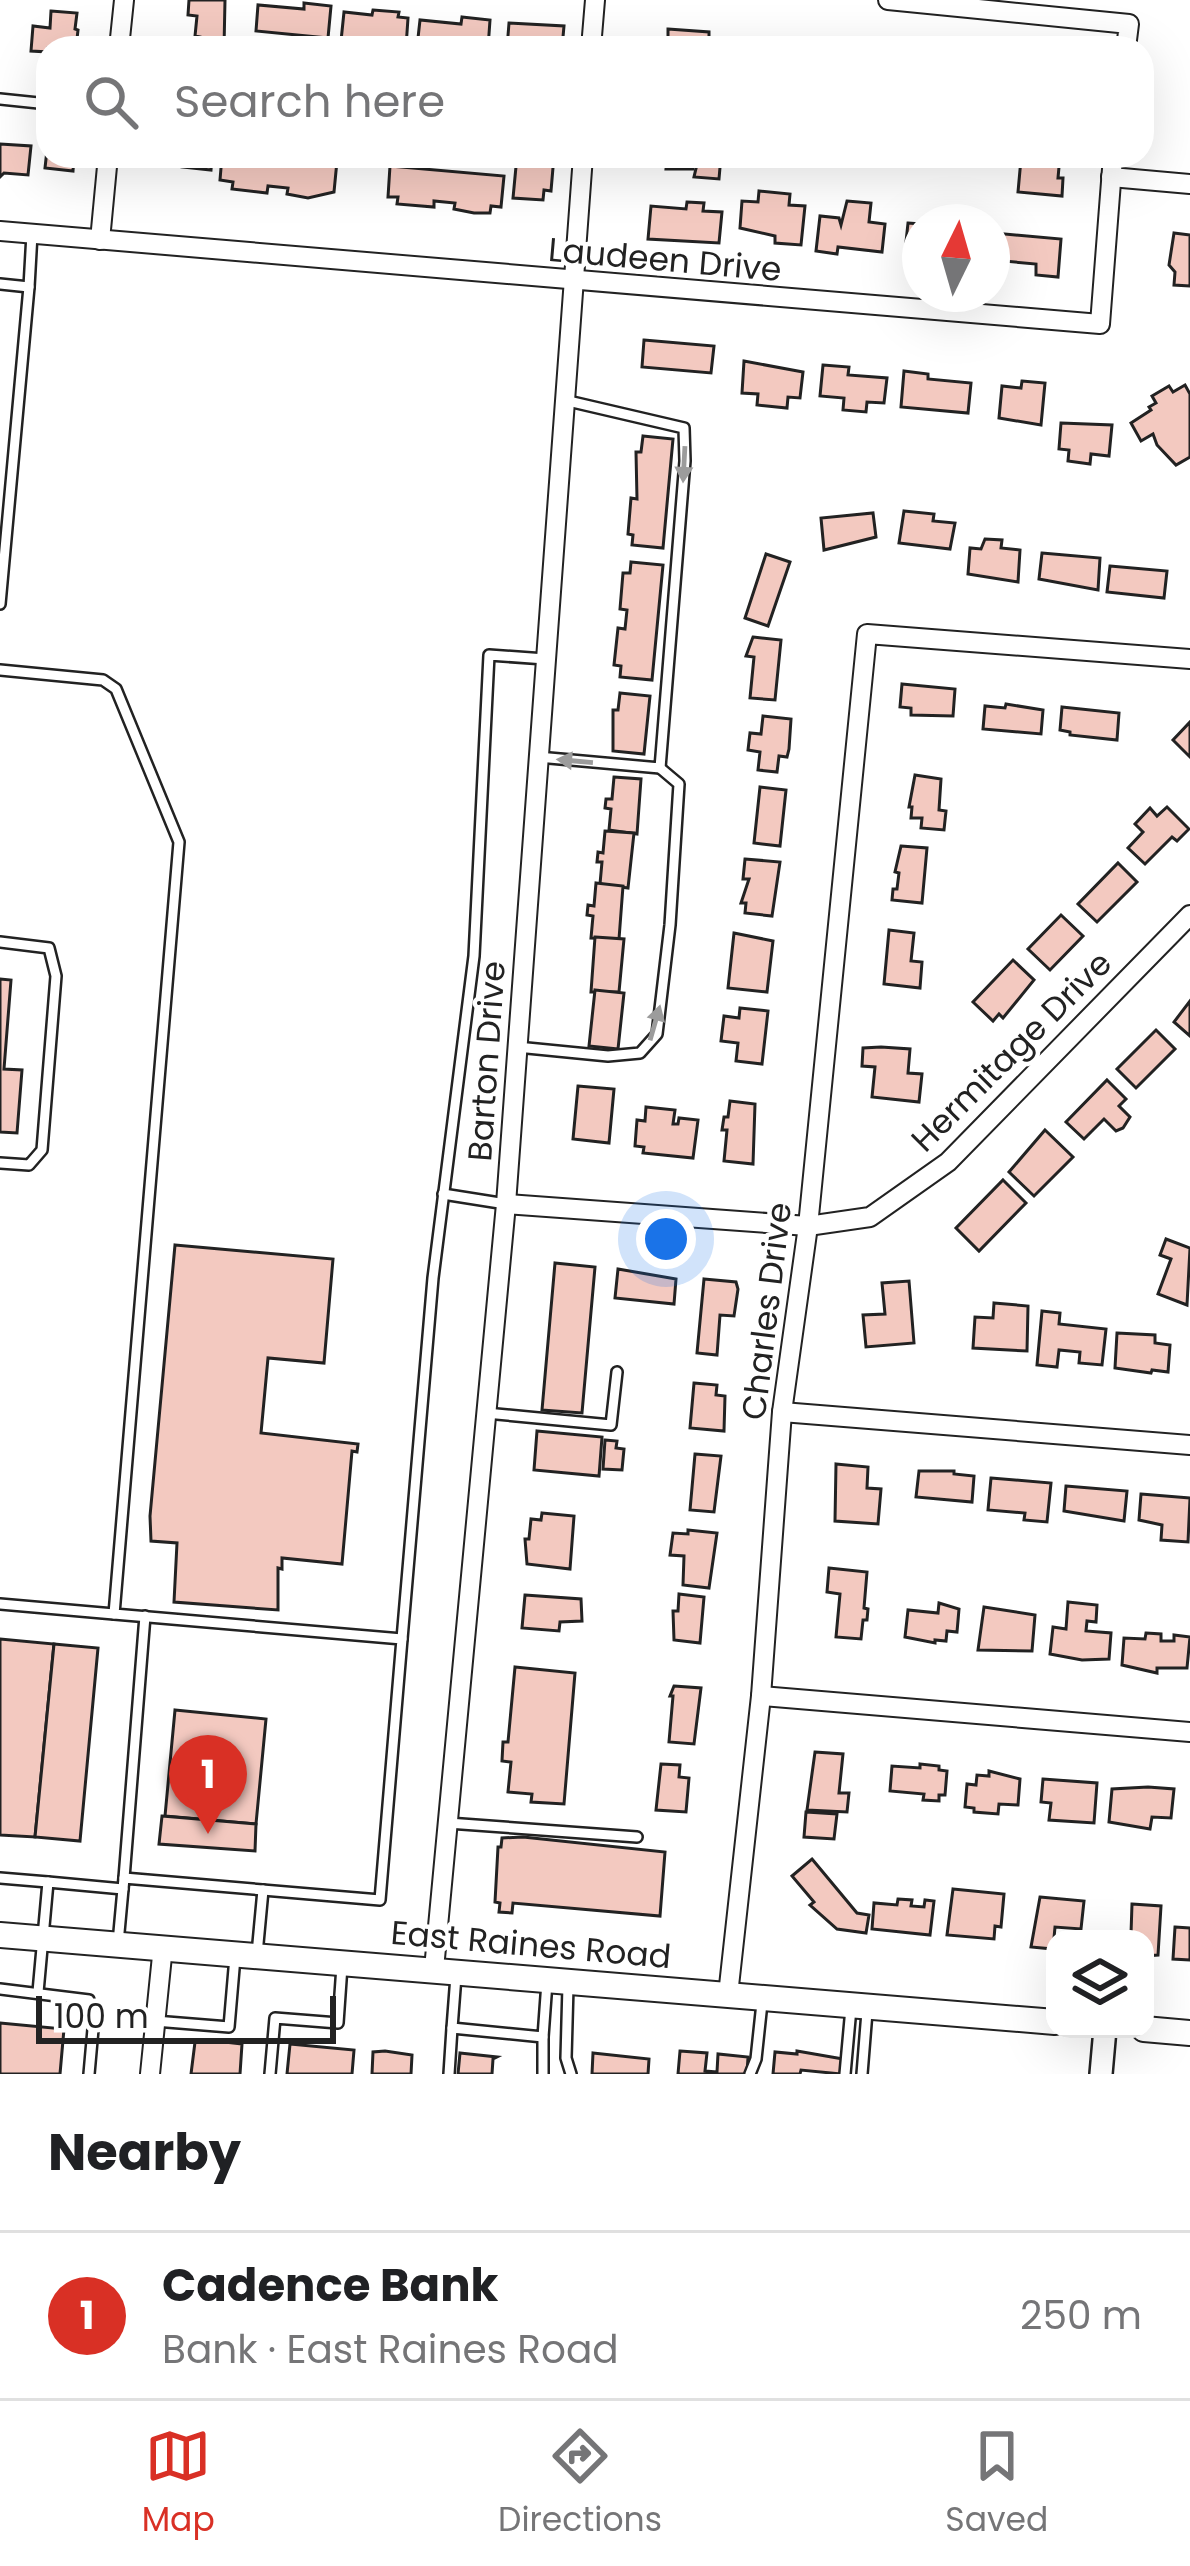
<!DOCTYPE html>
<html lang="en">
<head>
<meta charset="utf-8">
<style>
  body { margin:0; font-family:Poppins,sans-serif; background:#f6f6f6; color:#202124 }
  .controls { position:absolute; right:36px; bottom:36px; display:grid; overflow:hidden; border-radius:24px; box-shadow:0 12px 48px #0002 }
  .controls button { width:108px; height:108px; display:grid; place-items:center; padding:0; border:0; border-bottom:3px solid #e0e0e0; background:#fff; color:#202124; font:60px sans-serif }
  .compass { position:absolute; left:902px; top:204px; width:108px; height:108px; border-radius:50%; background:#fff; box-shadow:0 12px 48px #0002; rotate:5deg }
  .scale { position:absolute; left:36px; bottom:30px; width:300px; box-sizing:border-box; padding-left:12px; border:6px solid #222; border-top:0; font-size:33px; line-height:42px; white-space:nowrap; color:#222; -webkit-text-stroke:9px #fff; paint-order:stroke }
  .you { position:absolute; left:666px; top:1239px; width:42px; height:42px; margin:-30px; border:9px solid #fff; border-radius:50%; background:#1a73e8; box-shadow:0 0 0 18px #1a73e833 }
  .badge { display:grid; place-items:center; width:78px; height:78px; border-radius:50%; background:#d93025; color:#fff; font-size:39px; font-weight:700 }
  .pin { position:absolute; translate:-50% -99px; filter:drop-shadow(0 3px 6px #0008) }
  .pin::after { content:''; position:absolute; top:63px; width:42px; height:36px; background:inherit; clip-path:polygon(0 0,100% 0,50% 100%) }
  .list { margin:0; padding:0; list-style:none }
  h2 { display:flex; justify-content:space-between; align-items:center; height:156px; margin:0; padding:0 48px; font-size:51px }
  h2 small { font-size:39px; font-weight:400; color:#757577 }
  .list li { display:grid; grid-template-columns:78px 1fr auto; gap:36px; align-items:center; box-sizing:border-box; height:168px; padding:0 48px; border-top:3px solid #e0e0e0 }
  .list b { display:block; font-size:45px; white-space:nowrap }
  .list p { margin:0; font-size:39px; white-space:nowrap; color:#757577 }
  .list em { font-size:39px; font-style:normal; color:#757577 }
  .icon { flex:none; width:66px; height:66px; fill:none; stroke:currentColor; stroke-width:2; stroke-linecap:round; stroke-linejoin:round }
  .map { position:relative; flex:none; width:1190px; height:2074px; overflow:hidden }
  .search { position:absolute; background:#fff; box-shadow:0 12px 48px #0002; left:36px; right:36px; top:36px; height:132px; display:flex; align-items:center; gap:30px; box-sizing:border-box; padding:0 42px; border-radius:36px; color:#757577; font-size:45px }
  .sheet { height:324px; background:#fff }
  nav { display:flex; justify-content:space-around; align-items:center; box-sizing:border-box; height:168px; border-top:3px solid #e0e0e0; background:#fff; font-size:33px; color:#757577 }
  nav a { display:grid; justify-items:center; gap:6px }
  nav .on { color:#d93025 }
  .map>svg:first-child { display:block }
</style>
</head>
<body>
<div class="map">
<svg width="1190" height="2074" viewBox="0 0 1190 2074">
  <rect width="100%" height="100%" fill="#fff"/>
  <!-- building -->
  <g fill="#f3c9c0" stroke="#222" stroke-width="3">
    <path d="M189 0H225L224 48 199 46 200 37 195 36 197 16 188 15Z"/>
    <path d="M304 3 331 6 328 38 256 31 258 5 304 9Z"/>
    <path d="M373 10 399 12 398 17 408 18 406 47 351 48 352 42 341 41 344 12 372 15Z"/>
    <path d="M51 11 77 13 75 29 78 30 76 48H48V67L44 64 48 52 31 51 33 26 50 28Z"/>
    <path d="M462 17 490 20 488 48 417 47 420 20 461 24Z"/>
    <path d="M509 23 564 26 562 48H507Z"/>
    <path d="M668 29 709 32V39L734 41V48H668Z"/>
    <path d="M48 141V156H74L73 171 45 168Z"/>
    <path d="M0 144 31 146 28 175 4 173 0 177Z"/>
    <path d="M212 156 211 170 182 167 183 157H176Z"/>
    <path d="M222 156 337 161 334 192 308 198 287 194 288 188 268 186 267 193 232 189 233 182 220 180Z"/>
    <path d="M517 156H554L551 191 544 190 543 200 513 198Z"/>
    <path d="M660 156H687L693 162V169H666L667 159Z"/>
    <path d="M699 156H721L719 179 694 177Z"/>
    <path d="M1030 156H1060L1058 178H1063L1062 196 1018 192 1021 159 1030 160Z"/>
    <path d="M390 166 504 176 501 207 491 206 490 213H474L454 209 455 203 434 201V207L397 204 398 197H388Z"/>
    <path d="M759 191 790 194 789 205 805 206 801 245 775 243V236L740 228 742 201 758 202Z"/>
    <path d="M847 201 871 203 869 222 885 224 882 252 838 247 837 254 816 251 820 216 839 218 841 225Z"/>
    <path d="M687 202 704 203 703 211 722 212 719 243 648 239 651 206 686 209Z"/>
    <path d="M908 223 920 224V252L905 251Z"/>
    <path d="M994 233 1061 239 1058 277 1036 275V264L992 260Z"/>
    <path d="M1174 233 1190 235V286L1174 285 1175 272 1169 265Z"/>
    <path d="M644 340 714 346 711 373 642 367Z"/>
    <path d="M744 361 803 372 800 398 788 397 787 408 757 405 758 394 742 393Z"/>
    <path d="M823 365 849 367 848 375 887 378 884 403 867 402 866 412 843 410 844 398 820 396Z"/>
    <path d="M904 371 928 374V379L971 383 968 413 901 407Z"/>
    <path d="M1022 381 1045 383 1041 425 999 418 1002 386 1021 388Z"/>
    <path d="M1185 385 1190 394V457L1176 465 1157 445 1153 434 1141 441 1131 423 1151 410 1149 407 1156 403 1152 396 1169 386 1173 392Z"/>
    <path d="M1061 423 1112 425 1109 456 1091 454 1090 464 1068 461 1069 450 1059 449Z"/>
    <path d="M643 436 673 439 663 548 632 545 633 535 628 534 631 498 637 499 636 452H641Z"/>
    <path d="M904 511 934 514 933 521 955 523 950 549 899 543Z"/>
    <path d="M873 513 876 537 824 550 821 518Z"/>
    <path d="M985 539 1002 540 1001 548 1020 550 1018 582 968 574 970 548 981 549Z"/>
    <path d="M1042 553 1100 558 1098 590 1039 579Z"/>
    <path d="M766 554 790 562 768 626 745 618Z"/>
    <path d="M631 562 663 565 652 680 620 677 621 666 614 665 618 628 625 629 627 610 620 609 623 573H630Z"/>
    <path d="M1110 566 1167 571 1164 598 1107 592Z"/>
    <path d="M753 637 781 640 775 700 750 698 754 657 746 656Z"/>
    <path d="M902 684 955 689 953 716 911 715V708L900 707Z"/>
    <path d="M620 693 650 696 644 754 613 751V710H618Z"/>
    <path d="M1006 704 1043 710 1041 734 983 729 985 706 1005 708Z"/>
    <path d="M1062 707 1119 713 1117 740 1070 735V732L1060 730Z"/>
    <path d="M763 716 791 719 789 749 787 757 779 756 777 772 758 770 760 752 748 750 750 733 761 734Z"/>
    <path d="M1190 722V757L1173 740Z"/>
    <path d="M915 775 941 779 939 810 946 811 944 830 921 828 922 818H911L912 807H909Z"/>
    <path d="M614 777 641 779 637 834 609 830 611 809 605 808 606 799H612Z"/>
    <path d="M760 787 786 790 780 846 754 843Z"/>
    <path d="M1167 807 1189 829 1177 841 1172 837 1145 864 1128 848 1143 832 1135 824 1150 808 1157 816Z"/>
    <path d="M605 831 634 833 628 888 600 884 602 862H597L598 852 603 853Z"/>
    <path d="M901 846 927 848 922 903 892 900 893 889H897L899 873 895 872Z"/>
    <path d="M745 859 780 862 772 916 745 913 746 903H741L749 879H743Z"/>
    <path d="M1118 863 1137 882 1097 922 1078 904Z"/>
    <path d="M596 883 623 886 619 939 591 938 593 916 587 915 588 905 594 906Z"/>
    <path d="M1061 915 1083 936 1050 970 1028 949Z"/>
    <path d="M889 930 914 933 911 961 922 962 920 988 884 984Z"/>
    <path d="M734 933 773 941 767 992 728 988Z"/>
    <path d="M595 937 624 939 619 992H591Z"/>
    <path d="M1013 960 1034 980 1003 1018 999 1014 993 1021 973 1002Z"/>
    <path d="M0 979 11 980 4 1069 22 1070 17 1133 0 1132Z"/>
    <path d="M595 990 624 993 618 1049 589 1046Z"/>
    <path d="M1190 1001V1036L1174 1022Z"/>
    <path d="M740 1008 768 1011 762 1064 736 1061 738 1043 721 1041 724 1016 739 1018Z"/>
    <path d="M1156 1030 1175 1049 1136 1088 1117 1069Z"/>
    <path d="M881 1047 910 1049 908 1073 922 1074 919 1102 872 1097 875 1067 862 1066 863 1048Z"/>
    <path d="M1107 1080 1126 1099 1119 1106 1130 1117 1123 1128 1116 1131 1104 1119 1084 1139 1066 1122Z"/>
    <path d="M578 1086 614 1089 609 1143 573 1139Z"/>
    <path d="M730 1101 755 1104 753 1164 724 1161 727 1130H722L724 1117H728Z"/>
    <path d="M646 1107 675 1110 673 1124H678L679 1118 698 1120 693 1158 643 1153 644 1147 635 1146 637 1120 645 1121Z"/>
    <path d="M1045 1130 1073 1157 1034 1196 1009 1172Z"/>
    <path d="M1003 1180 1026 1203 979 1251 956 1228Z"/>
    <path d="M1166 1239 1190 1248 1187 1305 1158 1294 1171 1259 1160 1255Z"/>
    <path d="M175 1245 333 1259 324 1363 268 1358 261 1433 358 1444 357 1452 352 1451 342 1564 282 1558V1569L278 1568V1610L174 1602 177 1543 151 1541 150 1516Z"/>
    <path d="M555 1263 595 1267 582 1413 542 1410Z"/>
    <path d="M618 1269 676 1279 674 1304 615 1298Z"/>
    <path d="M704 1279 736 1282 738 1289 734 1316 720 1315 717 1355 697 1353Z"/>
    <path d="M909 1281 914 1343 866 1347 863 1315 885 1314 882 1283Z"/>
    <path d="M994 1303 1028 1306 1027 1351 973 1348 975 1317 993 1318Z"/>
    <path d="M1042 1311 1060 1313 1059 1324 1106 1329 1102 1365 1079 1363 1080 1352 1059 1350 1057 1367 1037 1365Z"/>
    <path d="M1117 1333 1155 1335V1343L1170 1345 1168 1372 1152 1370 1151 1373 1115 1368Z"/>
    <path d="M694 1383 717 1385 716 1395 725 1396 724 1431 690 1428Z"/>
    <path d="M537 1431 602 1437 599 1476 534 1470Z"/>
    <path d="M605 1440 617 1441 616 1448 624 1449 622 1470 603 1469Z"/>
    <path d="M695 1454 721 1456 714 1512 690 1510Z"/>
    <path d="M836 1464 868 1467 867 1488 881 1489 878 1524 835 1521Z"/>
    <path d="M919 1471H954V1474L974 1476 972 1502 916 1497Z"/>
    <path d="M991 1478 1051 1483 1047 1522 1024 1520 1025 1513 988 1510Z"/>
    <path d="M1066 1486 1127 1491 1124 1521 1064 1511Z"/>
    <path d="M1141 1494 1190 1498 1188 1542 1161 1540 1162 1525 1139 1520Z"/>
    <path d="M542 1513 574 1516 570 1569 527 1564 525 1539H529L531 1519 541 1520Z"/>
    <path d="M688 1530 717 1533 709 1588 683 1585 684 1556 670 1555 673 1533 688 1534Z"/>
    <path d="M829 1568 867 1572 864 1608 868 1609 867 1620H863L861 1639 836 1637 840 1594 827 1592Z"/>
    <path d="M679 1594 704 1597 700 1643 674 1640 673 1611H678Z"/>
    <path d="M525 1595 581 1599 582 1621 560 1622 559 1631 522 1628Z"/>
    <path d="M1068 1602 1097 1605 1096 1622 1087 1621 1086 1631 1111 1633 1109 1659 1082 1660 1050 1654 1053 1627 1066 1629Z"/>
    <path d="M939 1603 959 1609 957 1632 947 1631 946 1641 935 1640V1643L905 1637 908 1610 938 1613Z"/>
    <path d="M984 1607 1035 1615 1032 1651 978 1650Z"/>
    <path d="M1146 1633 1161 1634V1641H1174V1635L1190 1637 1187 1668H1157V1673L1122 1665 1124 1638 1145 1639Z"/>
    <path d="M0 1639 54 1644 35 1837 0 1835Z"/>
    <path d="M54 1644 98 1648 80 1841 35 1837Z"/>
    <path d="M515 1667 575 1673 564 1804 531 1802 532 1794 508 1792 511 1762 502 1761 503 1742H508Z"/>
    <path d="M674 1686 701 1688 694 1744 669 1742 673 1696H670Z"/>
    <path d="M175 1710 266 1719 256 1824 165 1816Z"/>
    <path d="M815 1752 843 1754 839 1793H849L847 1812 807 1810Z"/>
    <path d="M661 1764 680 1765 679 1777 689 1778 686 1812 656 1810Z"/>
    <path d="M920 1764 939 1766V1770L947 1771 945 1795H939V1801L923 1800 924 1794 890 1791 892 1766 920 1768Z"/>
    <path d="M989 1771 1020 1779 1018 1805 999 1804 998 1814 974 1812V1808L965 1807 967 1784 976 1785 977 1775 989 1776Z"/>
    <path d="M1043 1779 1097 1783 1094 1823 1049 1820 1051 1803 1041 1802Z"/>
    <path d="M1148 1787 1174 1789 1171 1818 1152 1817 1150 1829 1109 1822 1112 1789Z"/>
    <path d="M806 1812 837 1814 834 1839 804 1837Z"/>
    <path d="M162 1816 256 1824 255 1851 159 1844Z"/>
    <path d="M523 1837 665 1852 660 1916 513 1903 512 1913 499 1912 500 1903 495 1902 498 1847H501L502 1838Z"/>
    <path d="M812 1859 857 1913 869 1915 866 1933 837 1929 810 1905 814 1902 792 1876Z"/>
    <path d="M953 1889 1004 1894 1001 1927 995 1926 994 1939 947 1935Z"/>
    <path d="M1040 1897 1084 1901 1081 1929 1055 1927 1053 1949 1031 1947Z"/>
    <path d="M898 1899 912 1900 911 1906 924 1907 925 1900 934 1901 930 1935 872 1929 874 1903 897 1905Z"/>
    <path d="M1132 1904 1161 1906 1158 1955 1145 1956V1939H1103L1104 1932 1131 1934Z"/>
    <path d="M1175 1927 1190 1928V1960L1173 1959Z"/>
    <path d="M0 2023 64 2029 60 2074H0Z"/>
    <path d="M207 2040 242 2044 240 2074H191L195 2042Z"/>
    <path d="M290 2044 354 2050 352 2074H287Z"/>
    <path d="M385 2051 412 2055 411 2074H372L373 2052Z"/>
    <path d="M680 2051 707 2053 705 2071 717 2072 718 2054 748 2057 747 2074H678Z"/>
    <path d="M797 2051 843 2059 841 2074 801 2070 800 2074H773L775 2052 797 2054Z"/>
    <path d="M460 2053 497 2057 493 2059 492 2074H458Z"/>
    <path d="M593 2053 649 2059 648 2074H592Z"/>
  </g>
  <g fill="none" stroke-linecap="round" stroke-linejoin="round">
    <!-- service casing -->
    <g stroke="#222" stroke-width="14">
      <g id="service">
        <path d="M0 99 48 104"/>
        <path d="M0 284 29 287 32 234"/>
        <path d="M0 604 29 287"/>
        <path d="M0 670 103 680 116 689 179 842 114 1614 402 1639 380 1900 124 1878 118 1943"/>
        <path d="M538 757 660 768 685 461 684 428 564 400"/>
        <path d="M0 942 49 948 56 976 42 1150 29 1165 0 1163"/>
        <path d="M517 1047 608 1056 640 1053 657 1034 670 925 679 784 660 768"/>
        <path d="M443 1194 506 1204"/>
        <path d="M486 1413 611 1425 617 1372"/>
        <path d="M0 1604 114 1614"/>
        <path d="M402 1639 433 1278 474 956 489 655 545 659"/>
        <path d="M448 1823 637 1837"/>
        <path d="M0 1878 48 1882"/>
        <path d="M124 1878 145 1616"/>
        <path d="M257 1954 263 1890"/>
        <path d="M456 1976 452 2028 543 2037 547 1982"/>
        <path d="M568 1986 566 2058 571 2074"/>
        <path d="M0 1989 89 2000 94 2018 89 2074"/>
        <path d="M38 1992 48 1882 123 1889"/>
        <path d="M155 2021 229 2027 235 1957"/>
        <path d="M270 2074 275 2018 338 2023 342 1966"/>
        <path d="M449 2074 452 2028"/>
        <path d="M543 2074V2037"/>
        <path d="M750 2074 756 2059 762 2003"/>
        <path d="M845 2074 851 2008"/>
        <path d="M862 2074 867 2012"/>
      </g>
    </g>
    <!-- minor casing -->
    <g stroke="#222" stroke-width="22">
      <g id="minor">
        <path d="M888 0 1129 24 1126 48"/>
        <path d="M119 48 124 0"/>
        <path d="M591 48 595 0"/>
        <path d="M1111 177 1190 184"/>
        <path d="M0 231 1100 324 1113 156"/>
        <path d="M100 240 108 156"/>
        <path d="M506 1204 808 1226 870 1217 948 1162 1190 915"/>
        <path d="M782 1412 1190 1445"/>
        <path d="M761 1696 1190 1732"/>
        <path d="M434 1969 506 1204 583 156"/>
        <path d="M728 1995 761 1696 782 1412 808 1226 867 634 1190 659"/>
        <path d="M150 2074 163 1946"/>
      </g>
    </g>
    <!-- tertiary casing -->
    <g stroke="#222" stroke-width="26">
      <path id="tertiary" d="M1101 2074 1105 2029"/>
    </g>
    <!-- secondary casing -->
    <g stroke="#222" stroke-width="28">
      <g id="secondary">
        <path d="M0 1935 1055 2022"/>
        <path d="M1144 2029 1190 2033"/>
      </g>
    </g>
    <!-- service -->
    <use href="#service" stroke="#fff" stroke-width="9"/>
    <!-- minor -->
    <use href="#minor" stroke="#fff" stroke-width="18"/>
    <!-- tertiary -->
    <use href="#tertiary" stroke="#fff" stroke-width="21"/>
    <!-- secondary -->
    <use href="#secondary" stroke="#fff" stroke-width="24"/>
  </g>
  <!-- one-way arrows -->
  <defs><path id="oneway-solid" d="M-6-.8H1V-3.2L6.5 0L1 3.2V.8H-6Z" transform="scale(3)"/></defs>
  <g fill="#9c9c9c">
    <use href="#oneway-solid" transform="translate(684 464) rotate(93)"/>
    <use href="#oneway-solid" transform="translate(575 761) rotate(-175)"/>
    <use href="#oneway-solid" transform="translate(655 1023) rotate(-74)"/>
  </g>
  <g text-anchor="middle" stroke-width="9" stroke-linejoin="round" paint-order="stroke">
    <!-- street labels -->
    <g font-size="33" fill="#222" stroke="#fff">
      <text transform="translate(665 259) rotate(5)" y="12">Laudeen Drive</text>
      <text transform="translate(1011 1051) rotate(-45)" y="12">Hermitage Drive</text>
      <text transform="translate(486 1061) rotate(-86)" y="12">Barton Drive</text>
      <text transform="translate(766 1311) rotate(-83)" y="12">Charles Drive</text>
      <text transform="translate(531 1944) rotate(5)" y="12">East Raines Road</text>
    </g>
  </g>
</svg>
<div class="controls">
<button><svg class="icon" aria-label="layers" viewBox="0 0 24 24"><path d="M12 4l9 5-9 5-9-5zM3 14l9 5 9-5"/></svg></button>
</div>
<svg class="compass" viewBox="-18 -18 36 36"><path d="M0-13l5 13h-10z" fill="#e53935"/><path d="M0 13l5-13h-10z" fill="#757577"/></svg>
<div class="scale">100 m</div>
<div class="you"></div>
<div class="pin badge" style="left:208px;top:1834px">1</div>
<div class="search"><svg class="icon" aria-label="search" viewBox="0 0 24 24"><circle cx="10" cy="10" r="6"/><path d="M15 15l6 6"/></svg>Search here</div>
</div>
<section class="sheet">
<h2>Nearby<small></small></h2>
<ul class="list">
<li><span class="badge">1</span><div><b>Cadence Bank</b><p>Bank · East Raines Road</p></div><em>250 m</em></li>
</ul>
</section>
<nav>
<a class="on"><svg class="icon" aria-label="map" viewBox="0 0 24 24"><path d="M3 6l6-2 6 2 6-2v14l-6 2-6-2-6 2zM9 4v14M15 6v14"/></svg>Map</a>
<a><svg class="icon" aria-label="directions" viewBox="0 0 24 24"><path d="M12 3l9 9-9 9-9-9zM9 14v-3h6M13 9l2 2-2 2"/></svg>Directions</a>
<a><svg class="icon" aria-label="saved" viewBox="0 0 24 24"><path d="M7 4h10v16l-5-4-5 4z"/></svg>Saved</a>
</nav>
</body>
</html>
